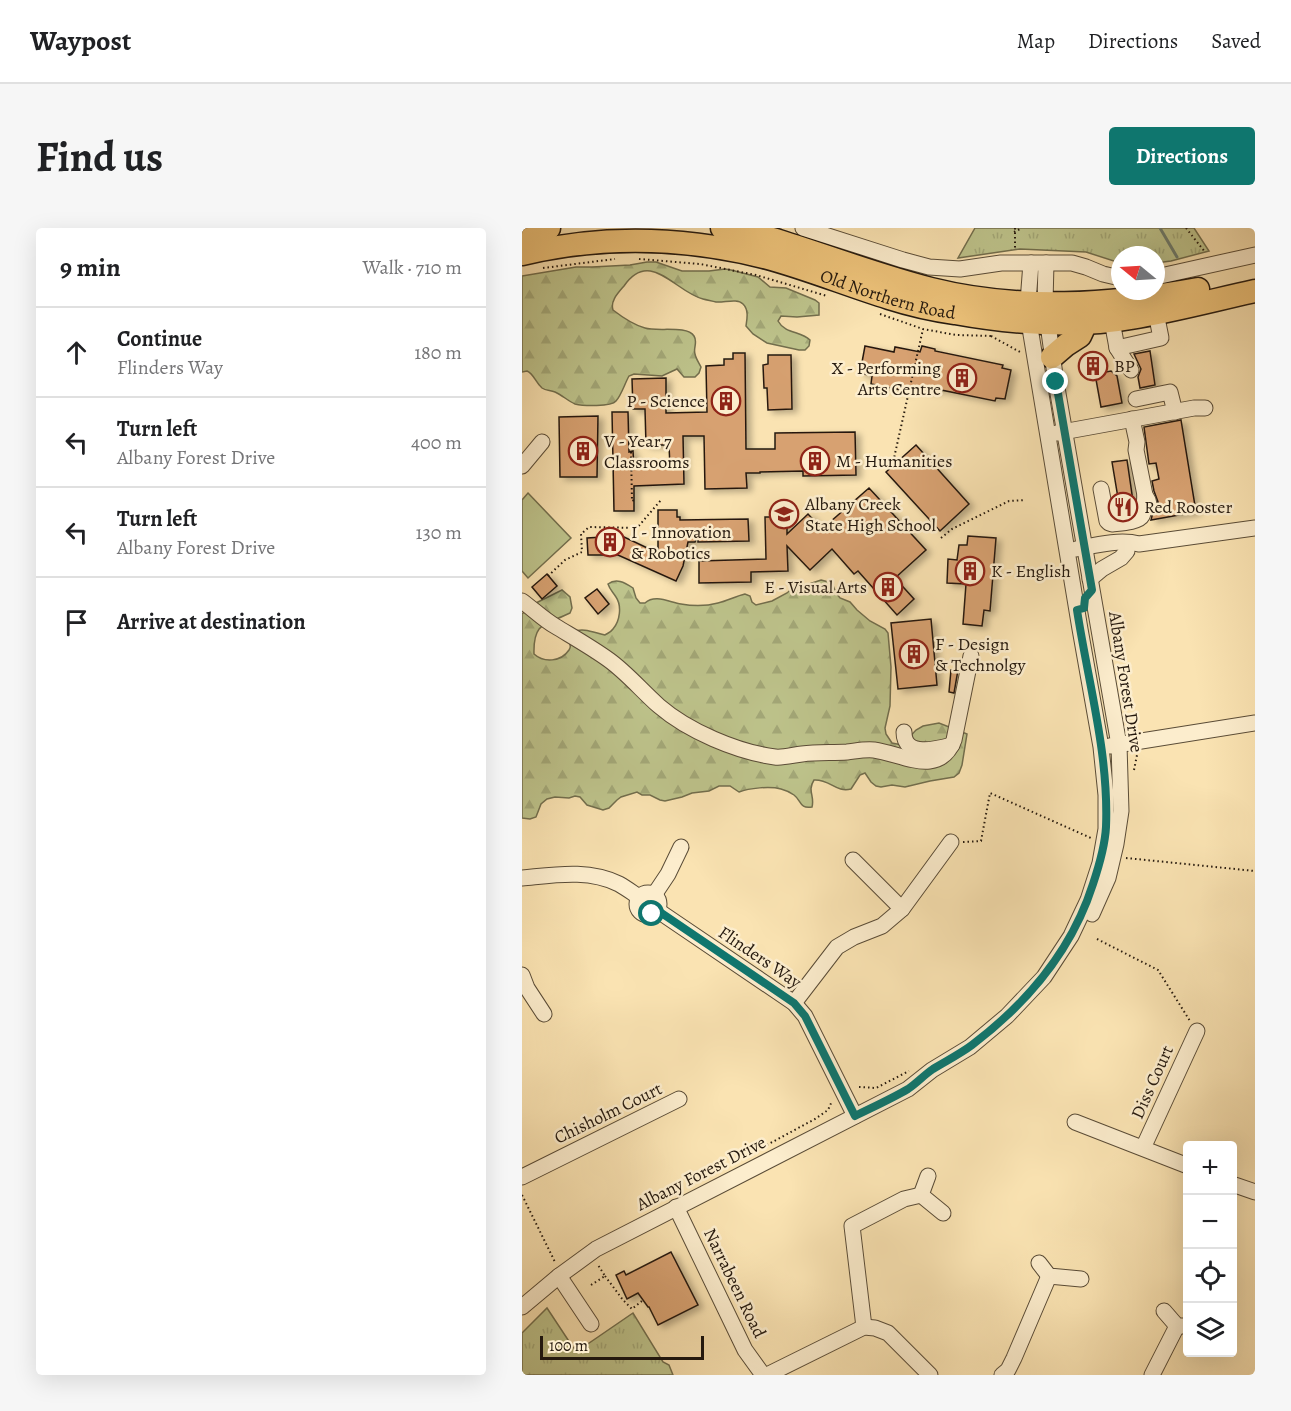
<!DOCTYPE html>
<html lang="en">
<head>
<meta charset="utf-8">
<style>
  body { margin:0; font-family:Alegreya,serif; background:#f6f6f6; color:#202124 }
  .controls { position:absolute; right:18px; bottom:18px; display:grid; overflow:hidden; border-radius:6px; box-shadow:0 6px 24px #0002 }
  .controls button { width:54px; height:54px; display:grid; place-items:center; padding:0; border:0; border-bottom:2px solid #e0e0e0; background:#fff; color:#202124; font:30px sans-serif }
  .compass { position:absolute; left:589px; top:18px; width:54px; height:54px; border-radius:50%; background:#fff; box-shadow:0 6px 24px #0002; rotate:288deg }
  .scale { position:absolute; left:18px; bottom:15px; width:164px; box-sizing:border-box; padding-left:6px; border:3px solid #25190e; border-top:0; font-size:16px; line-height:21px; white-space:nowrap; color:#25190e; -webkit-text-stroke:4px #fcedcd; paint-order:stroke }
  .stop { position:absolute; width:18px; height:18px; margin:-14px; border:4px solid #0f766e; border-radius:50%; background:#fff }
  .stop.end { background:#0f766e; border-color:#fff; box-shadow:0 2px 6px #0008 }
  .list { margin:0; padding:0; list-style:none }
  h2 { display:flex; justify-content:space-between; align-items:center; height:78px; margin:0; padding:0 24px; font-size:26px }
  h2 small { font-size:20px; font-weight:400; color:#757577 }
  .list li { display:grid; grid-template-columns:39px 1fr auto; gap:18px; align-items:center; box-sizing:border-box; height:90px; padding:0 24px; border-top:2px solid #e0e0e0 }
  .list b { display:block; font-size:22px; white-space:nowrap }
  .list p { margin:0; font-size:20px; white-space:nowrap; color:#757577 }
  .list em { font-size:20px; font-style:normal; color:#757577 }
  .icon { flex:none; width:33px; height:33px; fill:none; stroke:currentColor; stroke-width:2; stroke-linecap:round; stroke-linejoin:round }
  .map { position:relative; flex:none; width:733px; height:1147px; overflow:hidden; border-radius:6px }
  header { display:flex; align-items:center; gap:36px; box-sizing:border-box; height:84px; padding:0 30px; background:#fff; border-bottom:2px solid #e0e0e0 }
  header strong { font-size:28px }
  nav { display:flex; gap:33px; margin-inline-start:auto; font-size:21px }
  .intro { display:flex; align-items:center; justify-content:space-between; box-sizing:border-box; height:144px; padding:0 36px }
  h1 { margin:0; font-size:42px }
  .button { padding:15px 27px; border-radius:6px; background:#0f766e; color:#fff; font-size:21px; font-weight:700 }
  main { display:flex; gap:36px; padding:0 36px }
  aside { flex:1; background:#fff; border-radius:6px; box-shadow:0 6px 24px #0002 }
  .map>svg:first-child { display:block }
</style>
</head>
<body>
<header>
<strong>Waypost</strong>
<nav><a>Map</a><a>Directions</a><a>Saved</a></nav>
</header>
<div class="intro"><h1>Find us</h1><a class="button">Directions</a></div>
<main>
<aside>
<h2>9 min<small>Walk · 710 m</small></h2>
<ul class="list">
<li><svg class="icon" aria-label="ahead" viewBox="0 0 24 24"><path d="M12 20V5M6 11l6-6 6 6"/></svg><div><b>Continue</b><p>Flinders Way</p></div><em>180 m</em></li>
<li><svg class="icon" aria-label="left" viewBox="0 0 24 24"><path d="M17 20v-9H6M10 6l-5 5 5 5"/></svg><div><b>Turn left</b><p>Albany Forest Drive</p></div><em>400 m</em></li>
<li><svg class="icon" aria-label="left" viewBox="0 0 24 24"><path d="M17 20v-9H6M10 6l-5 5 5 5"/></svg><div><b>Turn left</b><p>Albany Forest Drive</p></div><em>130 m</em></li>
<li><svg class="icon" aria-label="arrive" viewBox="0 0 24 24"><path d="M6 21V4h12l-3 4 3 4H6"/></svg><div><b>Arrive at destination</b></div></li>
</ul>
</aside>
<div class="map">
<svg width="733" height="1147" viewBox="0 0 733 1147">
  <defs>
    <pattern id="grass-tufts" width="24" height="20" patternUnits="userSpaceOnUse" patternTransform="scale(1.5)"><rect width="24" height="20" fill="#bec48c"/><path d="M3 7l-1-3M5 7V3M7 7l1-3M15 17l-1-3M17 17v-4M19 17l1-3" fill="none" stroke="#a3a878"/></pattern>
    <pattern id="forest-firs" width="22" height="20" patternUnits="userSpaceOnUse" patternTransform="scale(1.5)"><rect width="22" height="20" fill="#bec48c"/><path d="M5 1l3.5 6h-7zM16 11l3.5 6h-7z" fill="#a3a878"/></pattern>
    <filter id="shadow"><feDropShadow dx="5" dy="3" stdDeviation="3" flood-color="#0004"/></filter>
  </defs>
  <rect width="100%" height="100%" fill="#fae3b2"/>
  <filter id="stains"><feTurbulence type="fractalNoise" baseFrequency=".00333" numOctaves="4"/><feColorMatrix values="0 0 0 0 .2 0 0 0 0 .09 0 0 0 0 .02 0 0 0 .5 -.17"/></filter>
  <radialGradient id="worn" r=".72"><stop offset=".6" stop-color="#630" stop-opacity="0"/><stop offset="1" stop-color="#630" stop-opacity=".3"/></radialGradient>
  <!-- grass -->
  <g fill="url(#grass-tufts)" stroke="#726e4d" stroke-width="1.5">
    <path d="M453 0H672L687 23 649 33 634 35V27H598V35L564 24 498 21 436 30Z"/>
    <path d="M25 1080 54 1124 111 1085 141 1134 147 1137 151 1147H0V1105Z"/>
  </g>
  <!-- forest -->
  <g fill="url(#forest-firs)" stroke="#726e4d" stroke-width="1.5">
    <path d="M125 34H134L160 43H187L203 41 209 42 236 49 248 59 264 60 293 72 297 75V87L275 89 259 88 256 93C263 106 279 103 288 112L287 118 283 122H277L245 115 231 106 224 98C225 91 227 82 221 76 215 70 202 75 194 74 190 73 185 72 181 71 153 64 128 20 102 58 96 65 88 73 91 82 100 89 112 97 123 100 135 104 165 97 172 108 176 114 171 120 173 126 174 131 177 135 179 139L177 145 173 149H162L155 141 140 148 112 146 107 148C103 155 99 168 94 173 89 179 61 178 53 176 46 173 40 167 33 164 28 162 24 163 20 160 13 154 12 146 5 143L0 144V48L54 39H70L108 37Z"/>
    <path d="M299 352 310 355 314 365 318 370 328 374 335 382 348 393 363 401 366 405 369 439 368 478 363 500 364 506 370 515 380 517 394 502 401 498 417 495 445 506 440 537 437 545 432 549 408 553 383 559 370 557 359 559 354 558 349 554 343 545 338 547 329 561C314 565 308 551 292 552 285 563 293 568 290 579 277 581 280 573 272 567 269 565 263 562 259 561 248 558 227 560 217 564L208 558H197L187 563 170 565 160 569 143 573 138 572 128 567H120L115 564 99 569 95 572 87 580 81 582 65 577 58 569 53 568 47 570 33 569 25 571 19 576 14 589 8 591 0 590V386L10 377 40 362 48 369 50 380 48 385C24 397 11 393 12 426 22 435 39 434 47 422 50 417 47 419 48 413 48 410 50 407 51 404 61 399 73 405 83 407 86 405 89 404 91 401 98 393 100 378 94 369 91 364 88 362 86 356 94 350 102 354 111 360L114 370 118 375H123C133 366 147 374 159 376 170 378 185 378 196 375 205 373 214 368 223 366L228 368 230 374 234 377 250 373 265 365 273 358 284 357Z"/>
  </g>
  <!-- pitch -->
  <path fill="#bec48c" stroke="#726e4d" stroke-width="1.5" d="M6 265 49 310 6 350 0 343V272Z"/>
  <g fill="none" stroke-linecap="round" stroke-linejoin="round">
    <!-- stream -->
    <path stroke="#6e7c6d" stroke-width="3" d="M638 0 655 29"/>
  </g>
  <!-- building -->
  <g fill="#d7a171" stroke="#25190e" stroke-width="1.5" filter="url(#shadow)">
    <path d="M343 118 372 124 373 119 398 124 400 118 413 121V123L481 137 480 140 489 142 483 171 474 170 473 173 414 161V163L386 158 385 163 349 156 350 148 338 145Z"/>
    <path d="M628 123 633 157 618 160 616 149 619 141 612 126Z"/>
    <path d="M211 125H223L224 221H253V205L333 204 334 247 281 248V243L238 244V245H224L225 260 183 261 182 208H161L162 256 112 258V283H92L90 184H106L107 224 111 223 112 239H148L147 217H124L123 181H111L110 151 144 150V185L185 184 184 138 202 137V131H211Z"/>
    <path d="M246 127H269L270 181 246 182 245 160H242L241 137 246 136Z"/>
    <path d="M575 128 582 133 571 147 562 140 567 133 569 135Z"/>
    <path d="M589 143 595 148 600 175 579 179 573 146Z"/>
    <path d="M76 188 75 249H38L37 189Z"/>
    <path d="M659 192 674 284 629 292 631 284 636 278V274L632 263 630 253 637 251 634 235 627 236 622 199Z"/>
    <path d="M394 217 447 276 418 303 364 244Z"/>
    <path d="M605 232 611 273H613L612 281 609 283 594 286 591 271 596 270 590 234Z"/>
    <path d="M347 260 404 322 373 350 392 371 375 387 336 343 332 346 310 321 288 342 265 318 266 343 229 344V354L177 355V333L244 331 243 289H265V306L286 286 300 301Z"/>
    <path d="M136 282H155V289H158V292L226 291 227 313 176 314V307L173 314H166L161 338 154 353 96 327H66L65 310 100 308 136 325Z"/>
    <path d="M446 308 474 310 468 383 462 382 460 398 441 396 444 356 425 355 426 331 435 332 437 317H445Z"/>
    <path d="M25 346 35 358 20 371 10 359Z"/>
    <path d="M75 361 87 376 76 386 63 370Z"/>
    <path d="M409 391 415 457 376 461 369 395Z"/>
    <path d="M429 442H436L432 465 427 464Z"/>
    <path d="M149 1024 176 1077 136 1097 127 1079H126L116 1065 105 1071 94 1047 102 1043 104 1047Z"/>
  </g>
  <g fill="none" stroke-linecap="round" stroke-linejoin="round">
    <!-- minor casing -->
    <g stroke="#5a4c37" stroke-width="17">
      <g id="minor">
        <path d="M281 0 381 32 407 39 438 41 479 35H550L564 39 581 46 598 50"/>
        <path d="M524 35 523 75 534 154 597 517 599 583 594 616 586 650 570 686"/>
        <path d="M634 49 733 27"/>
        <path d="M590 93 595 120 609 142"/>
        <path d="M595 120 639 110 634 85"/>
        <path d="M614 171 648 164 653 184"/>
        <path d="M610 191 615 214 614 222 623 267 626 272 627 276"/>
        <path d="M535 205 672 180H683"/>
        <path d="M0 238 20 214"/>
        <path d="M579 261 585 293 587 295 590 296C598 295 617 294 620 288 623 283 622 273 623 267"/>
        <path d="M554 321C574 317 598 311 617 316L733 300"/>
        <path d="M568 351 580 341 599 330 605 323"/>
        <path d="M0 373C11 381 21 391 33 398 51 409 69 419 87 432 105 445 120 463 137 478 166 503 215 524 253 529 261 530 271 527 280 526 295 524 310 525 325 524 334 523 343 521 352 522 381 526 417 550 432 512L449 428"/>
        <path d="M382 504C382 530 415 521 430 517"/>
        <path d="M588 518 733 495"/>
        <path d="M331 632 380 681"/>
        <path d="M0 650C33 647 66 641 97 656 104 660 111 665 117 669"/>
        <circle cx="126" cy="676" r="11"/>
        <path d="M132 667 146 646 159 619"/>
        <path d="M135 682 272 775 283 788 333 888"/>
        <path d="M0 747 5 760 22 786"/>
        <path d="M272 775 315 719 332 709 360 698 380 681 429 614"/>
        <path d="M553 894 666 938"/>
        <path d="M621 920 675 803"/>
        <path d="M406 948 399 967 421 985"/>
        <path d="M0 949 157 871"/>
        <path d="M710 956 733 964"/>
        <path d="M154 979 223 1122 241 1147"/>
        <path d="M517 1035 527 1048 559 1051"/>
        <path d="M37 1048 69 1096"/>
        <path d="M0 1079 37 1048 74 1021 386 861 410 842 448 819 485 788 522 749 549 708 566 672 578 635 584 601V567L579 519 558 401 507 94 506 74 509 35"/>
        <path d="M642 1083 655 1098H666"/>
        <path d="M342 1099 330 998 382 971 399 967"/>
        <path d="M245 1147 342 1099 353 1100 366 1105 408 1147"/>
        <path d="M480 1147 486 1142 492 1130 527 1048"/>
        <path d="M630 1147 655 1098"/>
      </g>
    </g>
    <!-- highway casing -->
    <g stroke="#25190e" stroke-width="25">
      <g id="highway">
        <path d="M200 0C219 4 239 7 257 13 308 29 358 48 409 61 497 83 588 77 676 61"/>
        <path d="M0 6 27 0"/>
        <path id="s1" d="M0 26C80 7 162 9 242 29 284 40 325 57 367 70 389 77 411 82 433 85 488 95 554 100 609 90 651 83 692 72 733 63"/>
        <path d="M530 129 544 117 558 108 564 95"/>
      </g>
    </g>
    <!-- path -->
    <g stroke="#25190e" stroke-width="2" stroke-dasharray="1.5 3" stroke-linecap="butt">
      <path d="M493 0V21"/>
      <path d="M664 0 683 24"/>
      <path d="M492 4 500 0"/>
      <path d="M117 31 178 36 234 47 305 68"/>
      <path d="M21 40 93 31"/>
      <path d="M358 86 401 101 434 107 469 108"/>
      <path d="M469 108 498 124"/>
      <path d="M109 224 110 273 112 272"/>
      <path d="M366 235 372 230 401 101"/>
      <path d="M419 310 430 301 487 273 503 272"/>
      <path d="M26 348 43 332 60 324 59 306 67 299 115 300 139 272"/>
      <path d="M612 542 615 527"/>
      <path d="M441 614 459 613 468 565 569 610"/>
      <path d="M604 630 733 643"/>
      <path d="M575 711 636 742 668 793"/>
      <path d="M337 859 354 860 387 843"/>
      <path d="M217 932 293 891 306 882 310 873"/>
      <path d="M0 967 33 1034"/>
      <path d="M83 1048 101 1072 110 1081 121 1072"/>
      <path d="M69 1057 83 1048 76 1037"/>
    </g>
    <!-- minor -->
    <use href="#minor" stroke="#fcedcd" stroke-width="15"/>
    <!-- highway -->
    <use href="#highway" stroke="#edc279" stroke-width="22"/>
  </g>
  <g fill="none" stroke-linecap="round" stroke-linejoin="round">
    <!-- route -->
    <path stroke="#0f766e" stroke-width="8" d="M130 686 135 682 272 775 283 788 333 888C351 879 369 871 386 861 395 855 402 847 411 841 424 833 438 826 450 817 504 776 550 722 571 656 577 638 583 618 584 599 587 526 566 454 555 382L562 380 563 370 570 362 534 154"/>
  </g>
  <!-- icons -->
  <defs>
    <g id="building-ring" transform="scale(1.5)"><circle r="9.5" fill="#fcedcd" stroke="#8f2418" stroke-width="1.5"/><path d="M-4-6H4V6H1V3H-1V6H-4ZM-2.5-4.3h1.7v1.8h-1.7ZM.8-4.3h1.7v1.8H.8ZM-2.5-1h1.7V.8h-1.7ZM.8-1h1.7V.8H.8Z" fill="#8f2418"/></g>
    <g id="restaurant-ring" transform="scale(1.5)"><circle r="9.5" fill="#fcedcd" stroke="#8f2418" stroke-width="1.5"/><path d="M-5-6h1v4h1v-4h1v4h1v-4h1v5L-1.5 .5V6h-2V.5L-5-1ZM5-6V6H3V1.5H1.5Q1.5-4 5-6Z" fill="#8f2418"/></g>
    <g id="school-ring" transform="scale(1.5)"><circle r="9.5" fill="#fcedcd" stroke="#8f2418" stroke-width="1.5"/><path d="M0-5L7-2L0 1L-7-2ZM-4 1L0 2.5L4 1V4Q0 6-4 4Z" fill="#8f2418"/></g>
  </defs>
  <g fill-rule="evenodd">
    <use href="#building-ring" x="571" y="138"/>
    <use href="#building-ring" x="440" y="150"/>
    <use href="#building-ring" x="204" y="173"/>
    <use href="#building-ring" x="61" y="223"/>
    <use href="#building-ring" x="293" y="233"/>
    <use href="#restaurant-ring" x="601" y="279"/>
    <use href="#school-ring" x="262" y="286"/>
    <use href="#building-ring" x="88" y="314"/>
    <use href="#building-ring" x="448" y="343"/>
    <use href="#building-ring" x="366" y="359"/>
    <use href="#building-ring" x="392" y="426"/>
  </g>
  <g text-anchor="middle" stroke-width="5" stroke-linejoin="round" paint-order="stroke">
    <!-- street labels -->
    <g font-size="18" fill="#25190e" stroke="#fcedcd">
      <text dy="6" stroke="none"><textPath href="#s1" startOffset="374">Old Northern Road</textPath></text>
      <text transform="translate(604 454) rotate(81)" y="6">Albany Forest Drive</text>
      <text transform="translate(238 729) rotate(34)" y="6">Flinders Way</text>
      <text transform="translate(630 854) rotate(-66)" y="6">Diss Court</text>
      <text transform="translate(86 885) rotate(-26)" y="6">Chisholm Court</text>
      <text transform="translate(179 945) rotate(-27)" y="6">Albany Forest Drive</text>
      <text transform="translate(213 1055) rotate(64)" y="6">Narrabeen Road</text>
    </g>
    <!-- poi labels -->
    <g font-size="18" fill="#25190e" stroke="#fcedcd" text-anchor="start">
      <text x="592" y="144">BP</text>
      <text x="419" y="146" text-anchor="end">X - Performing<tspan x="419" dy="21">Arts Centre</tspan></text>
      <text x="183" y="179" text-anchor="end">P - Science</text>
      <text x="82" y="219">V - Year 7<tspan x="82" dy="21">Classrooms</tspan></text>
      <text x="314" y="239">M - Humanities</text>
      <text x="283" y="282">Albany Creek<tspan x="283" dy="21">State High School</tspan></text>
      <text x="622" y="285">Red Rooster</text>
      <text x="109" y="310">I - Innovation<tspan x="109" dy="21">&amp; Robotics</tspan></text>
      <text x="469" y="349">K - English</text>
      <text x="345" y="365" text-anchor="end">E - Visual Arts</text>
      <text x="413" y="422">F - Design<tspan x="413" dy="21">&amp; Technolgy</tspan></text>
    </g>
  </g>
  <rect width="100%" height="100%" filter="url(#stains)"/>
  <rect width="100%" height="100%" fill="url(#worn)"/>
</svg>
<div class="controls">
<button>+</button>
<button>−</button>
<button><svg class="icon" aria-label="locate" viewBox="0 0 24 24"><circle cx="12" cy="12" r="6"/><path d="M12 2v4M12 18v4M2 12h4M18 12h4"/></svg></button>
<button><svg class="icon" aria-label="layers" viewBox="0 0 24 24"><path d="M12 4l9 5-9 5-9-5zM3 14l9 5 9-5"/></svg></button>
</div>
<svg class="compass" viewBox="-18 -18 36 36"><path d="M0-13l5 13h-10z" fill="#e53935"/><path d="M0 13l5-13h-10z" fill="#757577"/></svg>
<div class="scale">100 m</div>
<div class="stop" style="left:130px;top:686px"></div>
<div class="stop end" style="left:534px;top:154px"></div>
</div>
</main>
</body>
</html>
